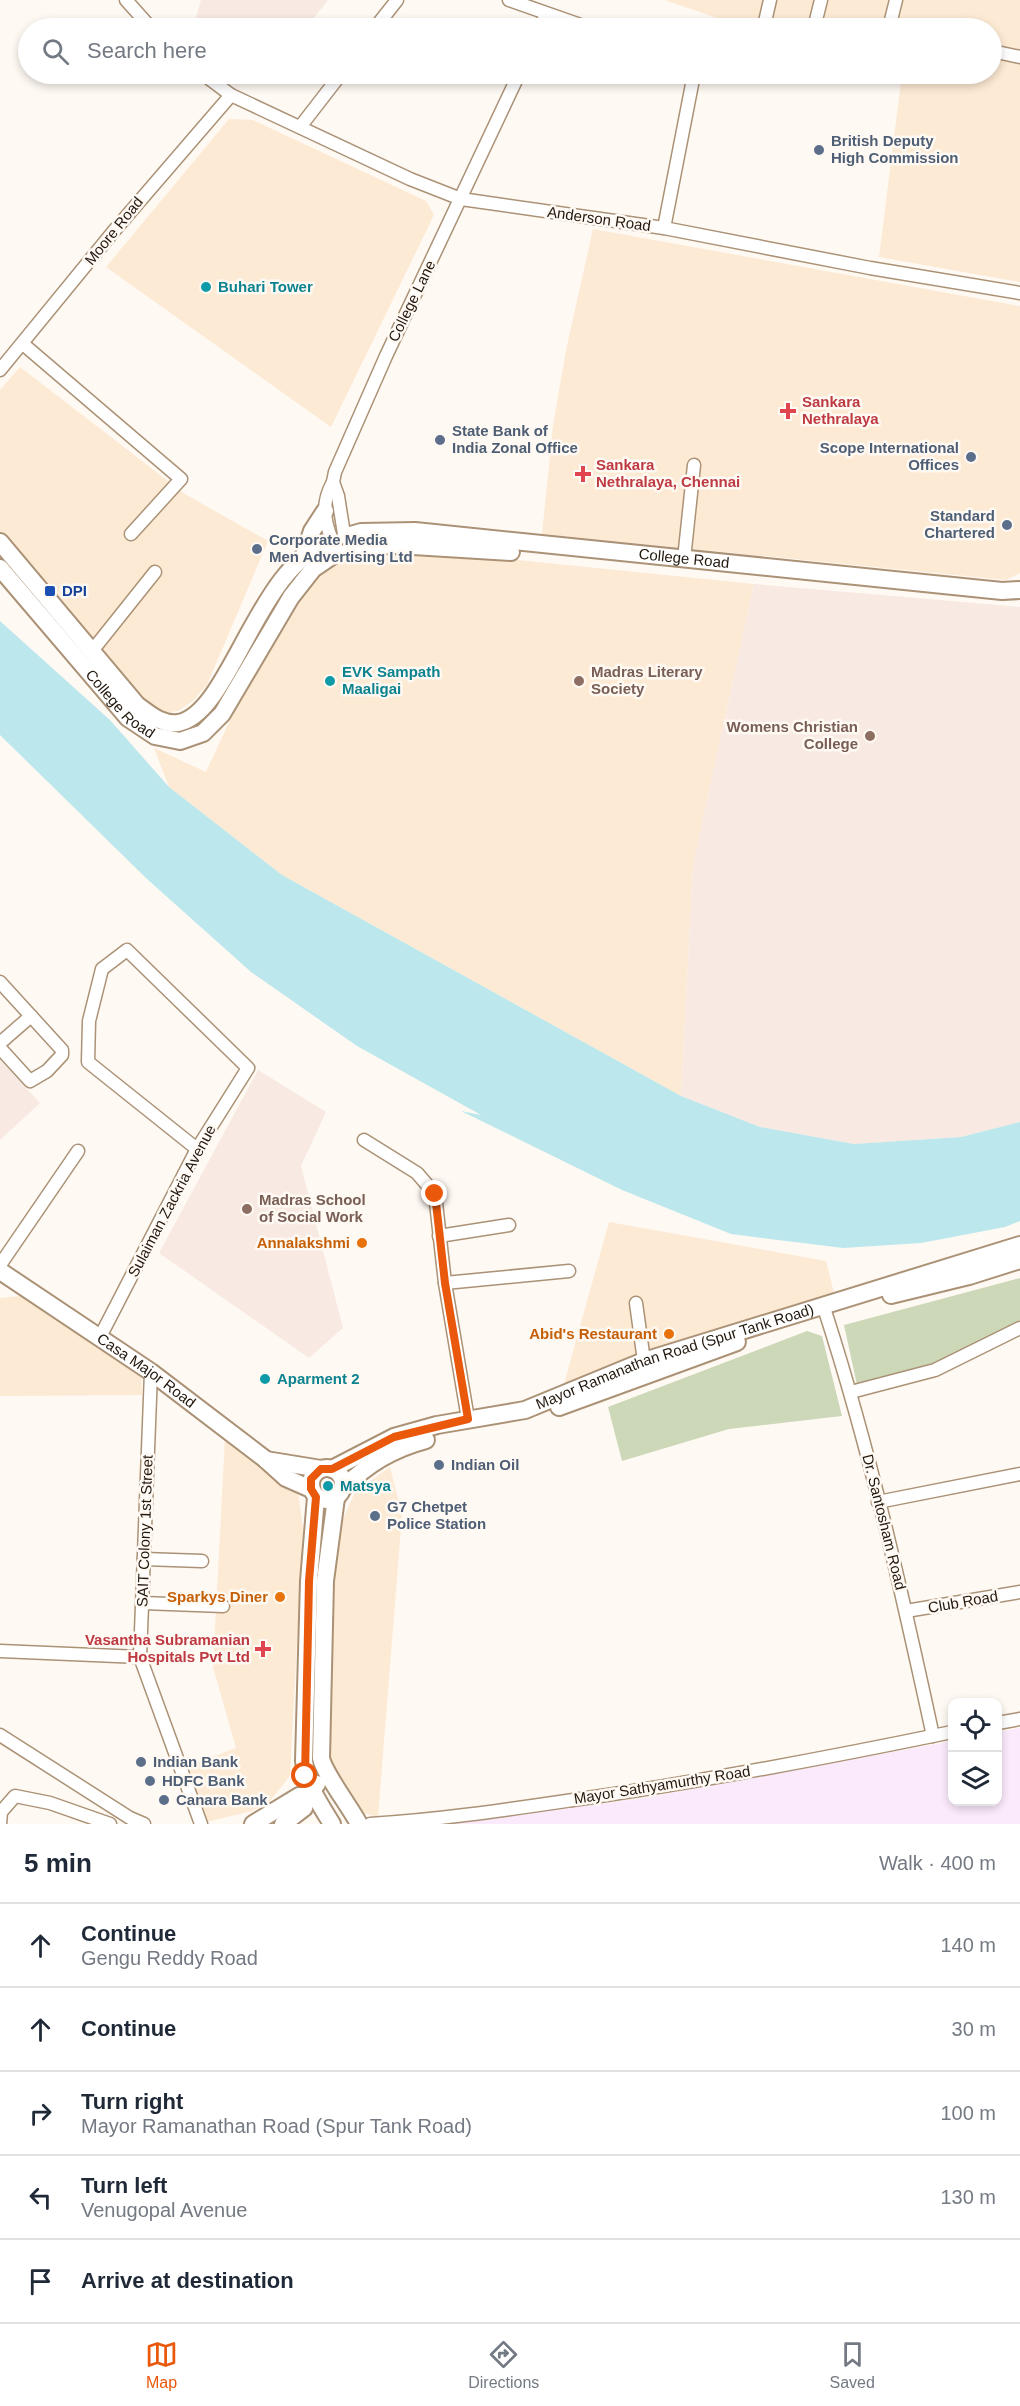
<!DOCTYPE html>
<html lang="en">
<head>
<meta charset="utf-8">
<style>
  body { margin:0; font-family:Helvetica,sans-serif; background:#f2f2f3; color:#1f2937 }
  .controls { position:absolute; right:18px; bottom:18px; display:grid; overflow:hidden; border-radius:12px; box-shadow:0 3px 9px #0003 }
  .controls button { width:54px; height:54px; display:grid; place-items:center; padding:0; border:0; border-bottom:2px solid #e0e1e3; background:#fff; color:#1f2937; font:30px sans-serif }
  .stop { position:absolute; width:18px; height:18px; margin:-14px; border:4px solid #ea580c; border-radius:50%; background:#fff }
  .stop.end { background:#ea580c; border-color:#fff; box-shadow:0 2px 6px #0008 }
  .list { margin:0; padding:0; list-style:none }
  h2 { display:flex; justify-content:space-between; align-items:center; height:78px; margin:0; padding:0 24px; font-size:26px }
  h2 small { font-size:20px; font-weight:400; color:#747a83 }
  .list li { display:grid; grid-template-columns:39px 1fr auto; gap:18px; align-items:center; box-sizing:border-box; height:84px; padding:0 24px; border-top:2px solid #e0e1e3 }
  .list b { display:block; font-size:22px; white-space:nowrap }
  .list p { margin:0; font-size:20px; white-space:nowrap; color:#747a83 }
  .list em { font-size:20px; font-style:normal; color:#747a83 }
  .icon { flex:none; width:33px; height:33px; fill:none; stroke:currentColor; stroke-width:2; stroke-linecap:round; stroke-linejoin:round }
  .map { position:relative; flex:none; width:1020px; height:1824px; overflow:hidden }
  .search { position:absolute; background:#fff; box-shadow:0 3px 9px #0003; left:18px; right:18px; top:18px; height:66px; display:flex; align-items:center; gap:15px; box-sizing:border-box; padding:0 21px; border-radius:33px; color:#747a83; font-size:22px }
  .sheet { height:498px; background:#fff }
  nav { display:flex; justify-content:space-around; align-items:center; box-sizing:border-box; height:84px; border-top:2px solid #e0e1e3; background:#fff; font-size:16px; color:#747a83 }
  nav a { display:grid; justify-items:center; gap:3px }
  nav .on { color:#ea580c }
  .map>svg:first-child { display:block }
</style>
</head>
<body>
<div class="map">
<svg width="1020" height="1824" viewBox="0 0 1020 1824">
  <rect width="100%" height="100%" fill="#fff9f3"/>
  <!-- built -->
  <g fill="#fdead4">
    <path d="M665 0H1020V282L879 257 902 74H992V28H746Z"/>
    <path d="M229 119 253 120 426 201 434 215 331 427 106 267Z"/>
    <path d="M593 229 1020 306V573L1006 580 542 534 553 426 566 350Z"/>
    <path d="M20 367 185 494 268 541 207 685 193 701 178 711 161 713 147 707 0 531V390Z"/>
    <path d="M390 547 754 584 693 865 681 1096 282 875 169 787 154 748 206 772 286 599 318 567 351 552Z"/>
    <path d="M609 1222 826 1261 834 1293 611 1375 564 1384Z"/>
    <path d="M20 1296 141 1375 142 1395 0 1396V1298Z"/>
    <path d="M225 1438 298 1492 303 1528 290 1776 269 1802 252 1811 206 1822 188 1766 236 1748 213 1667Z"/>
    <path d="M390 1467 402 1515 378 1817 359 1812 323 1755 336 1535 355 1492Z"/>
  </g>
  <!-- industrial -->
  <path fill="#fbeafc" d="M1020 1728V1824H441L638 1799 952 1741V1802H998V1732Z"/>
  <!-- education -->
  <g fill="#f8e9e3">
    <path d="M201 0H328L306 28H193Z"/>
    <path d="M754 584 1020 607V1122L961 1137 854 1144 760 1127 681 1096 693 865Z"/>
    <path d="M0 1060 40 1103 0 1140Z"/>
    <path d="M258 1070 326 1112 301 1166 343 1328 309 1358 159 1253Z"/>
  </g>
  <!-- green -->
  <g fill="#cdd8b9">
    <path d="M1020 1278V1320L928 1370 857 1385 844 1325Z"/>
    <path d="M807 1331 822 1336 842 1416 729 1429 622 1461 608 1407Z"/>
  </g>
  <!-- water -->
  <path fill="#bce7ec" d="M0 621 110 720 169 787 282 875 681 1096 760 1127 854 1144 961 1137 1020 1122V1221L1005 1227 921 1243 843 1248 731 1234 622 1190 461 1111 481 1115 357 1046 251 972 147 879 0 735Z"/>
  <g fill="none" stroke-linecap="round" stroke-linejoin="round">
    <!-- minor casing -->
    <g stroke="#ab9276" stroke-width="15">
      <g id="minor">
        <path d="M126 0 151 28"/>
        <path d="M509 0 589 28"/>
        <path d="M764 26 770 0"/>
        <path d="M375 28 397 0"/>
        <path d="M540 28 546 14"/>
        <path d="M814 28 821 0"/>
        <path d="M889 28 896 0"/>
        <path d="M992 51 1020 57"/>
        <path d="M203 74 231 95 410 179 461 199 664 228 870 268 1020 293"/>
        <path d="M300 127 341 74"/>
        <path d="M664 228 694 74"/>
        <path d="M23 344 181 479 131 534"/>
        <path d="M0 370 113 232 231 95"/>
        <path d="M344 534 338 496 333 482 335 472 386 356 519 74"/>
        <path d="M332 540C323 518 322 502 333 482"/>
        <path d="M684 559 694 465"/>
        <path d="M92 651 155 572"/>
        <path d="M0 982 62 1050V1055L47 1071 30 1081 0 1048"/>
        <path d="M0 1043 31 1016"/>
        <path d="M364 1140 417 1173 435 1194 445 1283 468 1419"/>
        <path d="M439 1236 509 1225"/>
        <path d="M0 1265 78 1151"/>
        <path d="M445 1283 569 1271"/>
        <path d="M636 1303 644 1361"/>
        <path d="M825 1311C870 1450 902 1593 933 1736"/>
        <path d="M100 1337 197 1149 248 1068 127 950 102 969 89 1021 88 1062 197 1149"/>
        <path d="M151 1372 140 1657 201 1824"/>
        <path d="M851 1392 935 1370 1020 1328"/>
        <path d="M878 1502 1020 1474"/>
        <path d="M144 1559 202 1561"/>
        <path d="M143 1603 223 1606"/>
        <path d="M906 1611 1020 1592"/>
        <path d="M0 1651 140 1657"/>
        <path d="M998 1723 1020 1719"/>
        <path d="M0 1735 130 1818 144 1824"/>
        <path d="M0 1824 1 1812 15 1796 50 1803 110 1824"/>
        <path d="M370 1824C438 1820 505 1810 573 1800 700 1782 826 1758 952 1732"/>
      </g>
    </g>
    <!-- secondary casing -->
    <g stroke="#ab9276" stroke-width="20">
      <g id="secondary">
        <path id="s1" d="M347 536 361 532 415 531 1002 591 1020 590"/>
        <path d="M0 542 137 705C150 714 161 725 178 723 231 714 258 561 332 542"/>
        <path d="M351 546 397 545 511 552"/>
        <path d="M304 555 312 531 325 511"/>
        <path id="s2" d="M0 568 128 718 155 736 180 741 203 733 222 714 291 597 313 569 338 552"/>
        <path id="s3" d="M0 1271 151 1372 265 1459 286 1478 311 1489"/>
        <path d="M891 1295 969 1276 1020 1260"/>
        <path d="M559 1407 737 1342"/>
        <path d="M266 1460 321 1469"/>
        <circle cx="327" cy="1484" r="16"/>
        <path id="s4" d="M332 1469 394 1437 437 1425 525 1410 644 1361 1020 1245"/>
        <path d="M343 1488C368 1464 392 1449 426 1440"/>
        <path d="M316 1497 309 1581 304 1761C306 1785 320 1804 332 1824"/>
        <path d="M336 1498 325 1581 321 1758C324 1773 350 1807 359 1824"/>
        <path d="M253 1824 299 1796H307"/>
        <path d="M283 1824 304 1808 307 1796 317 1784"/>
      </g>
    </g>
    <!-- minor -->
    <use href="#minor" stroke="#fff" stroke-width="12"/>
    <!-- secondary -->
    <use href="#secondary" stroke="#fff" stroke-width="16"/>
  </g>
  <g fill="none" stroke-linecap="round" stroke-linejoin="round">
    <!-- route -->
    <path stroke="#ea580c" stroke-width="8" d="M305 1776 309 1581 316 1497 311 1489V1479L321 1469H332L394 1437 468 1419 445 1283 435 1194"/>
  </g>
  <!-- markers -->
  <g fill="#5c6f8a" stroke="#fff9f3" stroke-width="2">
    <circle cx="819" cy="150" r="6"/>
    <circle cx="440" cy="440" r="6"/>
    <circle cx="971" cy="457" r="6"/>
    <circle cx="1007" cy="525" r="6"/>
    <circle cx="257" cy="549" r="6"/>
    <circle cx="439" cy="1465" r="6"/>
    <circle cx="375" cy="1516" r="6"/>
    <circle cx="141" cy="1762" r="6"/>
    <circle cx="150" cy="1781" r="6"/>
    <circle cx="164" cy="1800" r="6"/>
  </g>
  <g fill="#0f9aa8" stroke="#fff9f3" stroke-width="2">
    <circle cx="206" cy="287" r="6"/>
    <circle cx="330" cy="681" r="6"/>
    <circle cx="265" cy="1379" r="6"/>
    <circle cx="328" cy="1486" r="6"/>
  </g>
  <g fill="#e0444e" stroke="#fff9f3" stroke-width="2">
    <path d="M785 402h6v6h6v6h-6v6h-6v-6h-6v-6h6z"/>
    <path d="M580 465h6v6h6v6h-6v6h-6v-6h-6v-6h6z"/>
    <path d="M260 1640h6v6h6v6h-6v6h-6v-6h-6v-6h6z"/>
  </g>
  <rect fill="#1a4fb4" stroke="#fff9f3" stroke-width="2" x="44" y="585" width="12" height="12" rx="3"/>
  <g fill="#8d6e63" stroke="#fff9f3" stroke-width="2">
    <circle cx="579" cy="681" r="6"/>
    <circle cx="870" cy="736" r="6"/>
    <circle cx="247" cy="1209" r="6"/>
  </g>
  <g fill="#e8710a" stroke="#fff9f3" stroke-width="2">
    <circle cx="362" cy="1243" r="6"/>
    <circle cx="669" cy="1334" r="6"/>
    <circle cx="280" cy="1597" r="6"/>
  </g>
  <g text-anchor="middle" stroke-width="5" stroke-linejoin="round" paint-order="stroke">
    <!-- service labels -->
    <g font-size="15" font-weight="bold" fill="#4e5e75" stroke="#fff9f3" text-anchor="start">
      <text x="831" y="146">British Deputy<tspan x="831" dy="17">High Commission</tspan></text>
      <text x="452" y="436">State Bank of<tspan x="452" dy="17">India Zonal Office</tspan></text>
      <text x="959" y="453" text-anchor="end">Scope International<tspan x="959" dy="17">Offices</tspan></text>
      <text x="995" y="521" text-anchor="end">Standard<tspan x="995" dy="17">Chartered</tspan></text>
      <text x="269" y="545">Corporate Media<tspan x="269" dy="17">Men Advertising Ltd</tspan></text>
      <text x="451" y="1470">Indian Oil</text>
      <text x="387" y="1512">G7 Chetpet<tspan x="387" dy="17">Police Station</tspan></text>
      <text x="153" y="1767">Indian Bank</text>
      <text x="162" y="1786">HDFC Bank</text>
      <text x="176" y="1805">Canara Bank</text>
    </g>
    <!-- street labels -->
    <g font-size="15" fill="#22180e" stroke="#fff9f3">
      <text transform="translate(599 219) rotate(8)" y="5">Anderson Road</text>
      <text transform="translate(114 231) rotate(-51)" y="5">Moore Road</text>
      <text transform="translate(412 301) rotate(-64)" y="5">College Lane</text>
      <text dy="5" stroke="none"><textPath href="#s1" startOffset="339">College Road</textPath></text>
      <text dy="5" stroke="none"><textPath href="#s2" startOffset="182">College Road</textPath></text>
      <text transform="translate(172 1201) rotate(-62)" y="5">Sulaiman Zackria Avenue</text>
      <text dy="5" stroke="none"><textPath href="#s4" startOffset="363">Mayor Ramanathan Road (Spur Tank Road)</textPath></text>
      <text dy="5" stroke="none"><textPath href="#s3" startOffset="177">Casa Major Road</textPath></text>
      <text transform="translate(884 1522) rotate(76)" y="5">Dr. Santosham Road</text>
      <text transform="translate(145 1531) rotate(-88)" y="5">SAIT Colony 1st Street</text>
      <text transform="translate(963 1602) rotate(-10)" y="5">Club Road</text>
      <text transform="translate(662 1785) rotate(-9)" y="5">Mayor Sathyamurthy Road</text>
    </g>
    <!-- culture labels -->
    <g font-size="15" font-weight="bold" fill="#0d838f" stroke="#fff9f3" text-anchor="start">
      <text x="218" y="292">Buhari Tower</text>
      <text x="342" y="677">EVK Sampath<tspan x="342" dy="17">Maaligai</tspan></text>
      <text x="277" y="1384">Aparment 2</text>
      <text x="340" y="1491">Matsya</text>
    </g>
    <!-- health labels -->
    <g font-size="15" font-weight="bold" fill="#be3a42" stroke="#fff9f3" text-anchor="start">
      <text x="802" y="407">Sankara<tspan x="802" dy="17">Nethralaya</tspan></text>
      <text x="596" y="470">Sankara<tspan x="596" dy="17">Nethralaya, Chennai</tspan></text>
      <text x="250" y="1645" text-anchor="end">Vasantha Subramanian<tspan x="250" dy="17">Hospitals Pvt Ltd</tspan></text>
    </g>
    <!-- transit labels -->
    <g font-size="15" font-weight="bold" fill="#164399" stroke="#fff9f3" text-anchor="start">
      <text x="62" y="596">DPI</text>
    </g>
    <!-- education labels -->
    <g font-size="15" font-weight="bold" fill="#785e54" stroke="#fff9f3" text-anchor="start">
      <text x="591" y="677">Madras Literary<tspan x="591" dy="17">Society</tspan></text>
      <text x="858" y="732" text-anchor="end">Womens Christian<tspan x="858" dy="17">College</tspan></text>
      <text x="259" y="1205">Madras School<tspan x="259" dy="17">of Social Work</tspan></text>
    </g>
    <!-- food labels -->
    <g font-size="15" font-weight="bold" fill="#c56008" stroke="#fff9f3" text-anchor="end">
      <text x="350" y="1248">Annalakshmi</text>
      <text x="657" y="1339">Abid's Restaurant</text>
      <text x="268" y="1602">Sparkys Diner</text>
    </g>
  </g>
</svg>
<div class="controls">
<button><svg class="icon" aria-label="locate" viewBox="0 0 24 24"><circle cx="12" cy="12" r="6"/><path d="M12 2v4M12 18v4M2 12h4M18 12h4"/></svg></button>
<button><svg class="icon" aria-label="layers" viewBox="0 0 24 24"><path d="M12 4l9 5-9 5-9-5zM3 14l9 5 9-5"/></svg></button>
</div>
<div class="stop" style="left:305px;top:1776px"></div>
<div class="stop end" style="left:435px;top:1194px"></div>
<div class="search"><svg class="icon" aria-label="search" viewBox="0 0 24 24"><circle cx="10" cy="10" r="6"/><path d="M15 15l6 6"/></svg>Search here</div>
</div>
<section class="sheet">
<h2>5 min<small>Walk · 400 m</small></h2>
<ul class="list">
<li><svg class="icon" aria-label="ahead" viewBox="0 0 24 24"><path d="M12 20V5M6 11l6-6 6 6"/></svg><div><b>Continue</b><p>Gengu Reddy Road</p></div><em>140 m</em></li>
<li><svg class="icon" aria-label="ahead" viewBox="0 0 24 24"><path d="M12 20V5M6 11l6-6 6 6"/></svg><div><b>Continue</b></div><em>30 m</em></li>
<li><svg class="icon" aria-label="right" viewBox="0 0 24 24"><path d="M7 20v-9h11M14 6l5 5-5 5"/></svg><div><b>Turn right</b><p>Mayor Ramanathan Road (Spur Tank Road)</p></div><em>100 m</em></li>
<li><svg class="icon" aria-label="left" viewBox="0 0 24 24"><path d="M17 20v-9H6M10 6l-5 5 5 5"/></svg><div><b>Turn left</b><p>Venugopal Avenue</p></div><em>130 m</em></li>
<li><svg class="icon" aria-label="arrive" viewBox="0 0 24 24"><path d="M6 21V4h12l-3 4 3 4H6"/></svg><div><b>Arrive at destination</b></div></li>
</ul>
</section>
<nav>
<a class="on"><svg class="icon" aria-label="map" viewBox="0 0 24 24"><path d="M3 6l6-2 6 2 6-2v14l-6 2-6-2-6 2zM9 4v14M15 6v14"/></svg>Map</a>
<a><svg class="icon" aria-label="directions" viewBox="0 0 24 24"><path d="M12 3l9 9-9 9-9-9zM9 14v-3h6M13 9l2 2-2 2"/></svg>Directions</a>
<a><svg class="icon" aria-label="saved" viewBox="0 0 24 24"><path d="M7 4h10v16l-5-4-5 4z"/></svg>Saved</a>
</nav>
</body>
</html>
